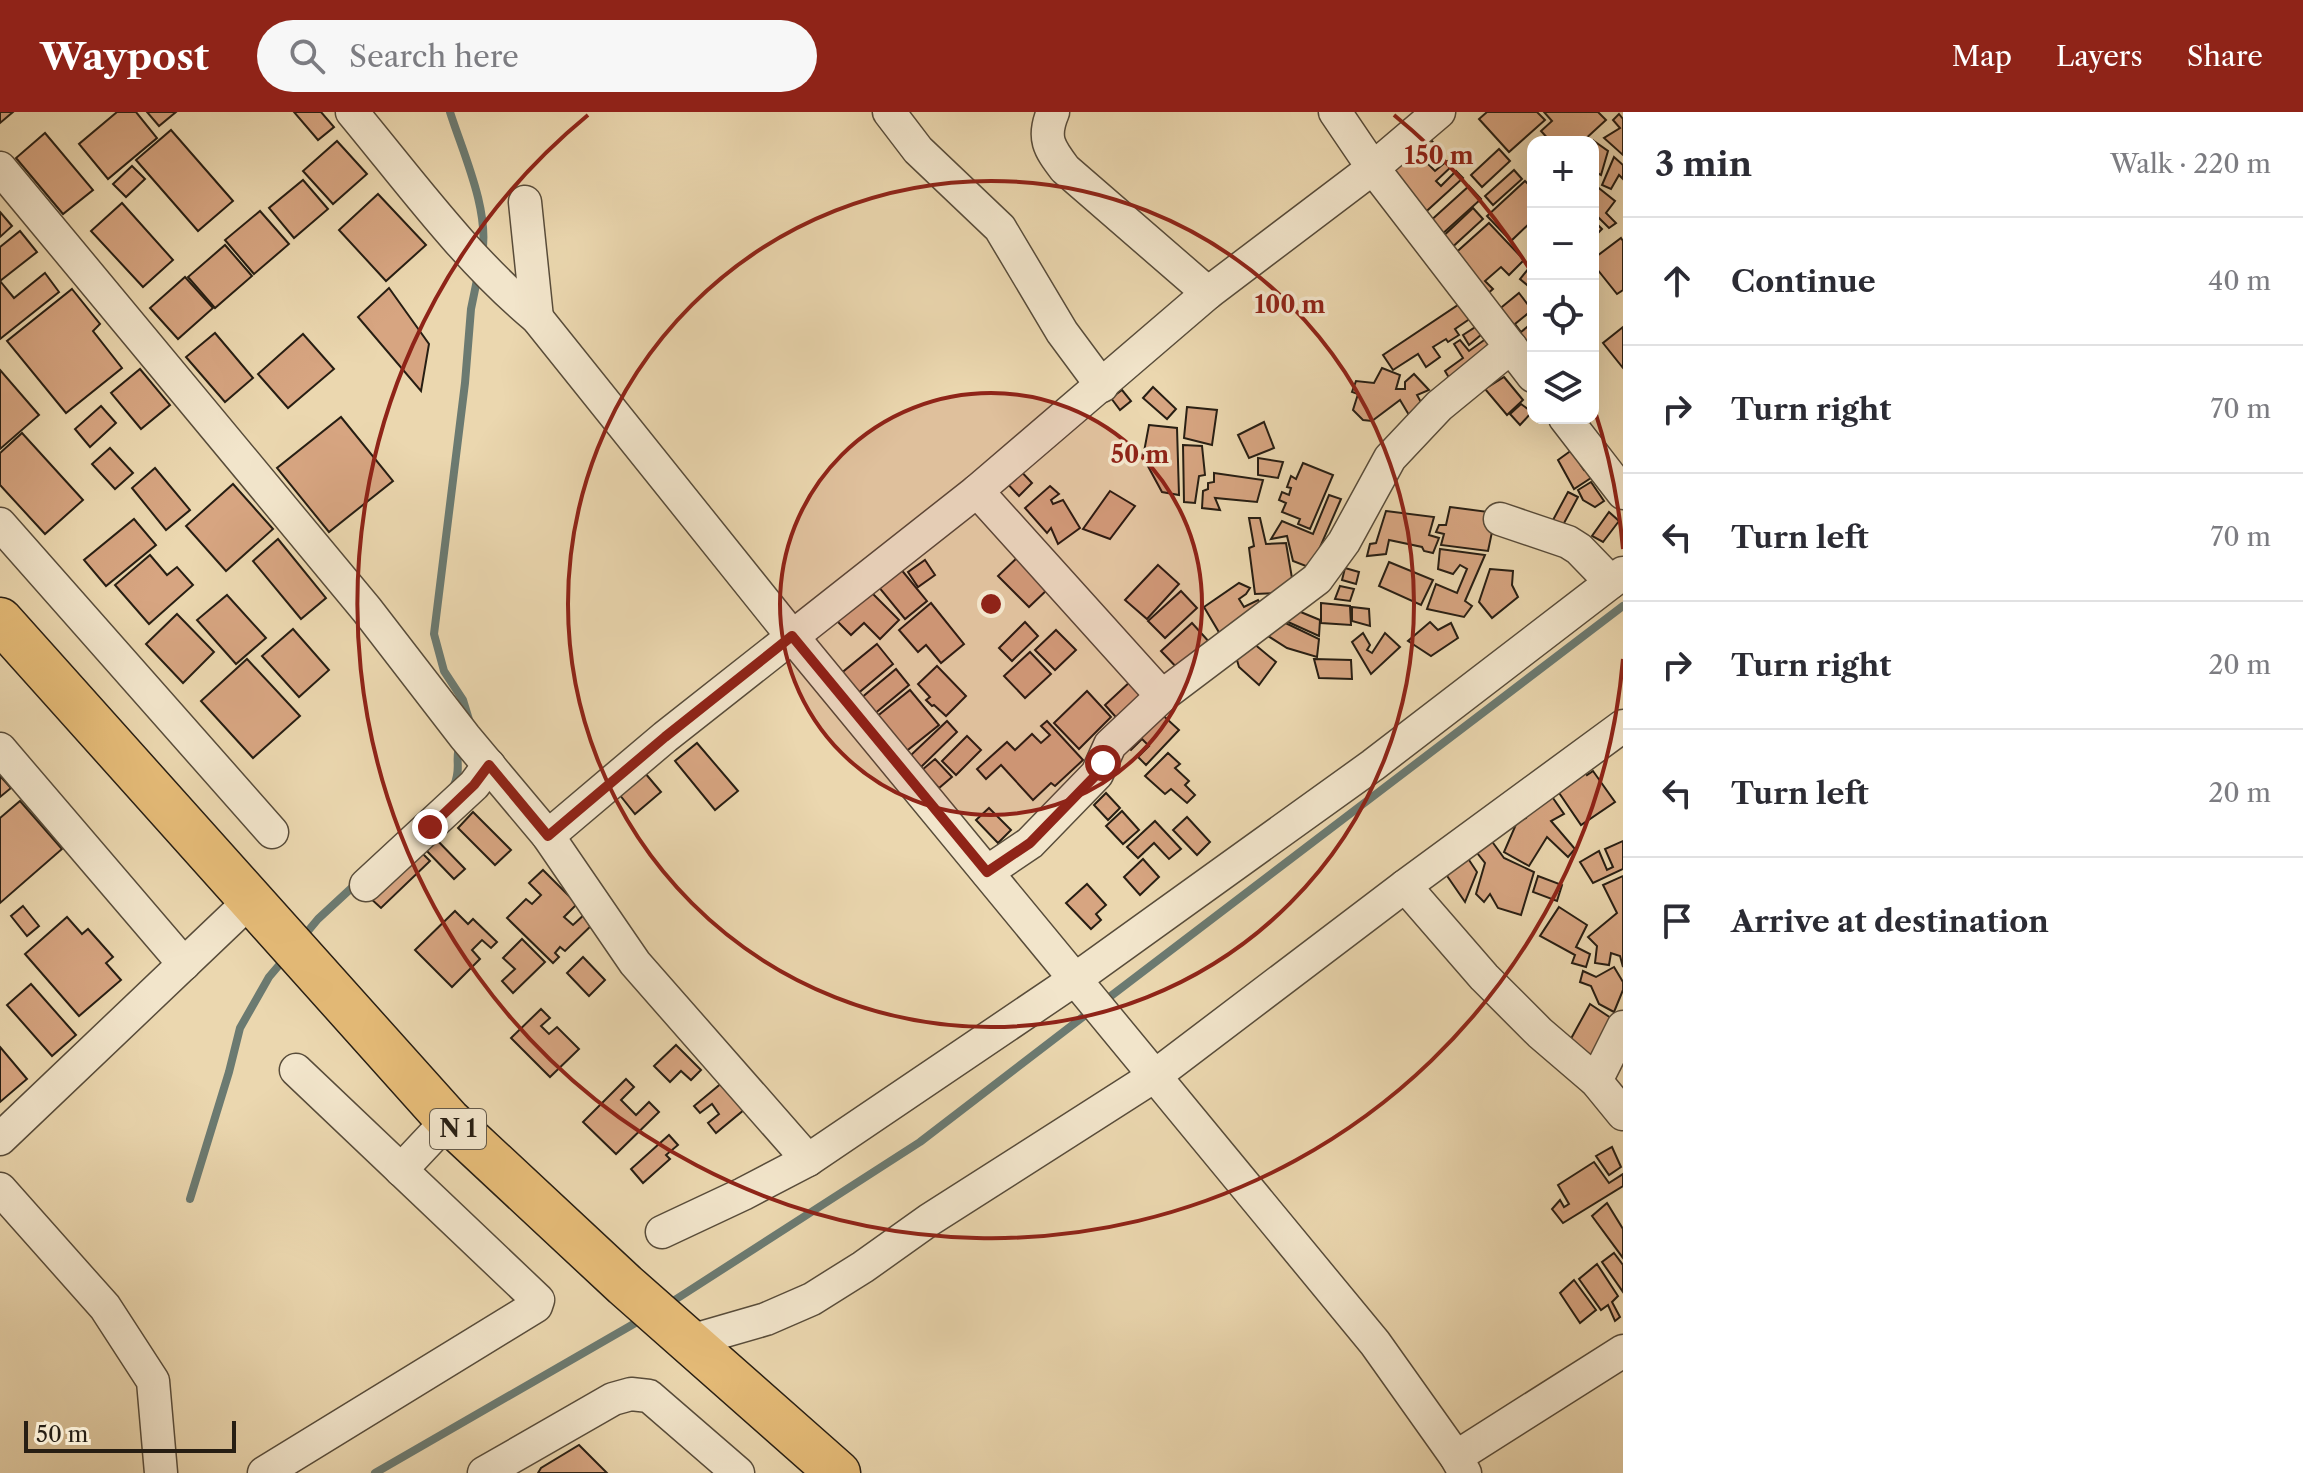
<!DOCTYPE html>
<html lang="en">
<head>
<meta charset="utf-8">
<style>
  body { margin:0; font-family:"Libre Caslon Text",serif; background:#f7f7f7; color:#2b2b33 }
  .controls { position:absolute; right:24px; top:24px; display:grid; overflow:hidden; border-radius:16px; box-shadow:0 8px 32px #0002 }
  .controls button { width:72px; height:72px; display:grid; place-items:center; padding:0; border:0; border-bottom:2px solid #e1e1e2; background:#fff; color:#2b2b33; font:40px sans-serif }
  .scale { position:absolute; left:24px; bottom:20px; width:212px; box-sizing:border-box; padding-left:8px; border:4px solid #271e13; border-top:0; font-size:22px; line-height:28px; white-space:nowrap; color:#271e13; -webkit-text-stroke:6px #f2e5cb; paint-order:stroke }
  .stop { position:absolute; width:24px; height:24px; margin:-18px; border:6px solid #8f2418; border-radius:50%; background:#fff }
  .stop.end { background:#8f2418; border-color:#fff; box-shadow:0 2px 8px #0008 }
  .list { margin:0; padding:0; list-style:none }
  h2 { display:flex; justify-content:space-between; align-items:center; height:104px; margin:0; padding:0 32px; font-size:34px }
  h2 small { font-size:26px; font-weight:400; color:#7c7c81 }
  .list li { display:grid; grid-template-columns:52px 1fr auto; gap:24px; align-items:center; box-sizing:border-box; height:128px; padding:0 32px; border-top:2px solid #e1e1e2 }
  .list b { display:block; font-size:30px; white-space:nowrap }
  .list em { font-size:26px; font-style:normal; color:#7c7c81 }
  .icon { flex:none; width:44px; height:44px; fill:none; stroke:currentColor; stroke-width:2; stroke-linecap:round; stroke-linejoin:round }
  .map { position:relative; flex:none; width:1623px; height:1361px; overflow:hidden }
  header { display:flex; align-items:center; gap:48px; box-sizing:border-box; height:112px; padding:0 40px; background:#8f2418; color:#fff }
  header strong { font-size:38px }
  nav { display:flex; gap:44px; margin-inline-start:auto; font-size:28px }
  .search { width:560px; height:72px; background:#f7f7f7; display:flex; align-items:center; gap:20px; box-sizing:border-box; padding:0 28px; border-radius:44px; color:#7c7c81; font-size:30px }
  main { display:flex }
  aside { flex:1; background:#fff }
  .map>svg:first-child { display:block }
</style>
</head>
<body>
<header>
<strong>Waypost</strong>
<div class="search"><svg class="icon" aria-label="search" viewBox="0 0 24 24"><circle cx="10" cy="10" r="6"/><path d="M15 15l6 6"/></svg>Search here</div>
<nav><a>Map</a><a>Layers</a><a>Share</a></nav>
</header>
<main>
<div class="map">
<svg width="1623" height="1361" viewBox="0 0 1623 1361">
  <rect width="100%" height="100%" fill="#ebd7af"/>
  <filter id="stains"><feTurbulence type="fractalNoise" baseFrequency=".0025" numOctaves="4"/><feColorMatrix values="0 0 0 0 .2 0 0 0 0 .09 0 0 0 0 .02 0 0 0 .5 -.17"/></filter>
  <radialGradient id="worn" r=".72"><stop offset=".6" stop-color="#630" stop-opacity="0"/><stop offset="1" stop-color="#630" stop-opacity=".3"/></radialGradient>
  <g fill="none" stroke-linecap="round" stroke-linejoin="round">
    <!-- stream -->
    <g stroke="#6b7a71" stroke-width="8">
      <path d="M450 0C463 41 490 99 482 142"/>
      <path d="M470 611 463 588 444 559 434 522 465 271 471 197 478 163"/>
      <path d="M454 673C462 657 454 646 460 633"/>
      <path d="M303 825 318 807 358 770"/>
      <path d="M1103 890 1623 494"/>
      <path d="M190 1087 229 960 240 916 269 865 286 845"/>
      <path d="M667 1193 920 1030 1092 898"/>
      <path d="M375 1361 644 1206"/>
    </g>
  </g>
  <!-- building -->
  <g fill="#d7a581" stroke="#271e13" stroke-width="2">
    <path d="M0 0H13L0 11Z"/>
    <path d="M117 0H136L157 26 108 67 79 32Z"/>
    <path d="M147 0H176L159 14Z"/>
    <path d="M294 0H321L334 15 318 28Z"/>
    <path d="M1487 0H1537L1545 8 1509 40 1479 7Z"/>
    <path d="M1544 0H1598L1606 8 1582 30H1551L1541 19 1552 9Z"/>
    <path d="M1619 2 1623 7V43L1604 26 1620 16 1613 8Z"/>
    <path d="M171 18 233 89 198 119 136 48Z"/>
    <path d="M1424 20 1438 36 1425 49 1435 59 1447 49 1452 54 1436 69 1441 74 1456 59 1463 66 1419 106 1382 63Z"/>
    <path d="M45 21 93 78 63 102 16 46Z"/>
    <path d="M337 29 367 62 333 92 303 59Z"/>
    <path d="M1594 29 1608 39 1601 63 1593 59Z"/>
    <path d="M1499 37 1510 49 1482 75 1471 63Z"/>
    <path d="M1614 45 1623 53V67L1619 63 1611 77 1602 73Z"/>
    <path d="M132 54 145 67 126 85 113 72Z"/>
    <path d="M1514 58 1522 67 1493 93 1485 84Z"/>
    <path d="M303 68 328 97 294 126 269 96Z"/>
    <path d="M1525 69 1533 77V108L1511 129 1487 104Z"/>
    <path d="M1595 73 1615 89 1606 101 1616 111 1609 116 1593 100V77Z"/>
    <path d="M1469 74 1481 87 1440 124 1428 111Z"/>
    <path d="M378 82 426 133 386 169 339 118Z"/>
    <path d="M122 91 173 148 143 175 91 119Z"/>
    <path d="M1473 96 1483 107 1447 140 1437 130Z"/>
    <path d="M260 99 289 132 254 162 225 128Z"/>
    <path d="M0 100 12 114 0 125Z"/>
    <path d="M1593 108 1602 117 1593 126Z"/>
    <path d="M1489 111 1524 148 1509 163 1501 155 1485 169 1493 177 1486 183 1451 145Z"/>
    <path d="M20 119 37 140 0 169V135Z"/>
    <path d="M1621 126 1623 129V178L1617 182 1593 152V147Z"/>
    <path d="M225 133 252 164 215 196 188 165Z"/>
    <path d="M1533 151V178L1520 167Z"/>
    <path d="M45 161 59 180 0 227V169L14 186Z"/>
    <path d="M185 165 213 196 178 227 150 196Z"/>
    <path d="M389 176 429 232 421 279 358 205Z"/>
    <path d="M72 177 100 212 93 219 122 256 66 301 7 229Z"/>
    <path d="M1519 181 1532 198 1515 212 1521 220 1533 210V226L1520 236 1508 206 1500 212 1492 203Z"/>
    <path d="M1461 191 1471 206 1455 217 1459 223 1448 230 1446 227 1433 235 1440 245 1426 255 1418 242 1393 258 1383 243Z"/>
    <path d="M1477 214 1482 222 1469 233 1463 223Z"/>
    <path d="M1623 215V256L1603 231Z"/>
    <path d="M215 221 253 266 225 290 186 245Z"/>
    <path d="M303 222 334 257 288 296 258 262Z"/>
    <path d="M1487 226 1491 237 1451 269 1445 259 1463 246 1454 232 1460 228 1469 239Z"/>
    <path d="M1382 256 1400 263 1396 277H1405V270L1414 262 1429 278 1417 283 1422 292 1409 303 1400 288 1372 309 1363 308 1353 298 1358 282 1352 280 1356 269 1374 271Z"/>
    <path d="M140 257 170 293 141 317 111 281Z"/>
    <path d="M0 258 39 303 0 337Z"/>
    <path d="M1504 265 1523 288 1507 303 1485 277Z"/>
    <path d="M1153 275 1176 297 1167 307 1143 286Z"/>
    <path d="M1122 278 1131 289 1120 298 1111 286Z"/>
    <path d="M1521 292 1532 300 1520 313 1510 302Z"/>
    <path d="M101 294 116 311 90 335 75 317Z"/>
    <path d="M1187 295 1217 298 1212 333 1184 326Z"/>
    <path d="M341 305 393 369 329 420 277 356Z"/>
    <path d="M1264 310 1274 336 1249 346 1238 323Z"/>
    <path d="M1149 313 1177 316 1179 383 1162 380 1143 345Z"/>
    <path d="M22 321 83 388 45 422 0 373V341Z"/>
    <path d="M1183 333 1202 334 1205 363 1199 364 1195 391 1184 390Z"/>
    <path d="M1576 335 1587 347 1580 352 1584 358 1590 355 1594 364 1574 377 1558 348Z"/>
    <path d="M110 336 133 361 115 377 92 352Z"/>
    <path d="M1258 346 1283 350 1278 366 1258 363Z"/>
    <path d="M1303 351 1333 363 1310 417 1298 412 1300 407 1282 400 1286 391 1279 388 1282 380 1289 383 1291 376 1287 375 1291 364 1296 367Z"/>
    <path d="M1016 354 1032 371 1019 384 1003 367Z"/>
    <path d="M155 356 190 398 166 418 132 376Z"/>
    <path d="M1214 361 1263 368 1257 390 1215 386 1220 398 1202 396 1203 379 1208 377V371L1214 370Z"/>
    <path d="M1591 370 1604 389 1595 395 1583 388 1578 378Z"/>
    <path d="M233 372 273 417 226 459 186 414Z"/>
    <path d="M1050 374 1059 382 1051 388 1053 392 1063 388 1080 416 1058 432 1051 416 1047 421 1025 396Z"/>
    <path d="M1110 379 1135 394 1110 427 1083 417Z"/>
    <path d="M1568 380 1578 385 1563 413 1553 408Z"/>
    <path d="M1329 383 1341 387 1311 456 1293 449 1287 424 1271 427 1282 409 1313 422Z"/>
    <path d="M1450 395 1496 401 1488 439 1441 433 1444 422 1436 420 1439 413H1446Z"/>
    <path d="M1386 399 1434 405 1429 423 1439 426 1433 441 1424 439 1422 435 1389 428 1386 442 1367 444 1370 432 1376 431Z"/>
    <path d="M1609 400 1619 409 1603 430 1592 424Z"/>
    <path d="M1249 406H1260L1266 432 1286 431 1293 472 1277 481 1255 482 1249 436 1254 434Z"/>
    <path d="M134 407 156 433 106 474 84 448Z"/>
    <path d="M278 427 326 486 301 507 253 449Z"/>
    <path d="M1440 437 1485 443 1465 489 1472 494 1464 505 1427 497 1436 472 1457 481 1467 457 1460 453 1453 462 1438 457Z"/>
    <path d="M150 443 167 463 177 455 193 473 149 512 115 473Z"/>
    <path d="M1019 444 1050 475 1029 495 998 464Z"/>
    <path d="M925 448 935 463 918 475 908 460Z"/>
    <path d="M895 450 927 489 905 507 873 468Z"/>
    <path d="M1389 450 1433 468 1421 493 1379 474Z"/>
    <path d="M1158 453 1179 472 1147 507 1125 488Z"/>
    <path d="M1345 456 1359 460 1356 472 1342 468Z"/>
    <path d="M1490 457 1513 459 1512 473 1518 485 1492 506 1479 490Z"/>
    <path d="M1239 471 1250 476 1246 482 1239 487 1244 495 1258 488 1262 495 1220 522 1204 495Z"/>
    <path d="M864 473 899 508 880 527 864 511 851 523 832 504Z"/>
    <path d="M1340 474 1354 477 1350 489 1335 487Z"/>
    <path d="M1181 479 1197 496 1165 526 1148 509Z"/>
    <path d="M227 483 266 526 236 552 197 508Z"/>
    <path d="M931 491 964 532 941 551 926 533 918 540 899 518Z"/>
    <path d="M1321 491 1350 494 1351 513 1321 511Z"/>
    <path d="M1352 495 1369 497 1370 514 1352 509Z"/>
    <path d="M1291 496 1320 508 1319 524 1277 505Z"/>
    <path d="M177 502 214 540 183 571 146 532Z"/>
    <path d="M1275 506 1319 527 1317 545 1287 536 1260 519Z"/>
    <path d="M1025 510 1038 524 1012 549 999 536Z"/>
    <path d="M1430 510 1438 518 1451 511 1458 526 1431 544 1408 529Z"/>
    <path d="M1192 511 1211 532 1181 560 1161 539Z"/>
    <path d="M293 517 329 558 299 585 262 544Z"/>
    <path d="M1056 518 1076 538 1055 558 1035 538Z"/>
    <path d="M1363 521 1370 533 1367 538 1372 541 1385 521 1400 535 1371 562 1352 530Z"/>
    <path d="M1247 526 1276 550 1259 573 1239 555 1234 538Z"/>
    <path d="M877 532 893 552 856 583 839 563Z"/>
    <path d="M1030 540 1051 562 1025 586 1004 564Z"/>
    <path d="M247 547 300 604 253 646 201 589Z"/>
    <path d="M1314 547 1351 548 1352 567 1319 566Z"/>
    <path d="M937 554 966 584 946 604 934 593 932 594 926 588 930 585 918 572Z"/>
    <path d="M896 557 909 573 873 603 860 587Z"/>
    <path d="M1132 568 1150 588 1123 613 1105 593Z"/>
    <path d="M910 578 939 613 904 641 875 606Z"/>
    <path d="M1087 579 1111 605 1079 637 1054 611Z"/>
    <path d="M1156 597 1179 618 1146 653 1138 645 1149 634 1142 627 1131 638 1123 631Z"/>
    <path d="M947 609 957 620 921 655 910 644Z"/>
    <path d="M1047 609 1083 648 1055 674 1051 671 1033 688 1001 653 986 667 977 657 1007 630 1015 638 1032 622 1041 631 1050 623 1041 614Z"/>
    <path d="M967 624 981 638 956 663 942 649Z"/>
    <path d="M697 631 738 679 715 698 675 649Z"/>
    <path d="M1168 641 1180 652 1175 656 1189 669 1185 673 1195 683 1187 691 1171 677 1165 682 1145 664Z"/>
    <path d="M935 647 952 665 939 676 922 658Z"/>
    <path d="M1579 651 1587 663 1593 659 1615 690 1581 713 1553 672Z"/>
    <path d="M645 661 661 680 635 702 619 682Z"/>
    <path d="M0 664 11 676 0 685Z"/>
    <path d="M1546 676 1564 702 1551 709 1575 737 1568 745 1547 725 1529 754 1504 740 1517 710 1526 706 1523 691Z"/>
    <path d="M1106 681 1120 696 1108 708 1094 693Z"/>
    <path d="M20 689 62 737 0 791V706Z"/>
    <path d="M989 696 1011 718 998 731 976 708Z"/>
    <path d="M1122 699 1139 718 1123 732 1106 714Z"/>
    <path d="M473 700 511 738 495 753 458 716Z"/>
    <path d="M1187 705 1210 730 1197 743 1173 718Z"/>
    <path d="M1155 709 1181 737 1169 747 1154 731 1138 746 1127 735Z"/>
    <path d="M1488 724 1504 746 1534 760 1521 803 1498 796 1490 782 1484 790 1476 782 1485 751 1474 737Z"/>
    <path d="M434 725 465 757 454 767 423 735Z"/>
    <path d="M1623 729V757L1593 771 1580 750 1599 739 1607 758 1613 755 1605 737Z"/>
    <path d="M418 737 430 749 381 796 369 785Z"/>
    <path d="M1465 742 1477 760 1465 790 1443 758Z"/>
    <path d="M1143 747 1159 765 1140 783 1124 765Z"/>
    <path d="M543 758 577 792 564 805 573 813 586 801 595 810 565 839 560 835 555 841 559 845 553 851 507 806 526 787 532 792 541 783 529 771Z"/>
    <path d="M1538 764 1562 773 1557 789 1533 780Z"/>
    <path d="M1623 764V855L1620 844 1611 841 1609 853 1595 851 1597 834 1588 825 1617 801 1603 773Z"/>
    <path d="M1087 772 1106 793 1096 802 1101 808 1091 817 1066 791Z"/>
    <path d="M23 794 39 814 27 824 11 804Z"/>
    <path d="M1559 795 1587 813 1576 835 1590 842 1586 855 1572 851 1575 843 1540 824Z"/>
    <path d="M455 799 468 812 473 807 497 830 491 836 482 828 472 838 480 847 452 875 415 838Z"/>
    <path d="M67 805 82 822 88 817 113 845 106 851 121 868 79 904 25 842Z"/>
    <path d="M522 827 545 850 513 881 502 869 515 857 503 846Z"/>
    <path d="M583 845 605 868 589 884 567 861Z"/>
    <path d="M1614 855 1623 870V878L1614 900 1599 892 1591 874 1580 870 1583 859 1596 865Z"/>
    <path d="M31 872 76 923 52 944 7 893Z"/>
    <path d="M1590 892 1611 906 1589 947 1567 934Z"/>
    <path d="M541 897 550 906 541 914 549 922 557 915 579 937 550 965 511 926Z"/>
    <path d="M676 933 701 958 691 968 681 959 670 970 654 954Z"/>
    <path d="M0 935 27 967 0 990Z"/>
    <path d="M729 965 751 992 716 1021 708 1011 719 1002 712 992 700 1001 694 994Z"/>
    <path d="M626 967 634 975 621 988 636 1003 649 990 659 1000 616 1042 583 1010Z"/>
    <path d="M669 1023 678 1033 666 1043 670 1047 643 1071 631 1057Z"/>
    <path d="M1612 1035 1621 1055 1609 1063 1596 1044Z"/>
    <path d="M1594 1050 1609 1071 1623 1062V1074L1563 1111 1552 1097 1560 1088 1564 1095 1569 1092 1558 1073Z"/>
    <path d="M1607 1091 1623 1117V1146L1592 1104Z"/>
    <path d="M1614 1141 1623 1153V1180L1602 1150Z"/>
    <path d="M1597 1152 1618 1184 1612 1190 1620 1205 1615 1209 1608 1193 1601 1198 1579 1167Z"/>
    <path d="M1574 1168 1596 1198 1580 1211 1560 1181Z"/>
    <path d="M579 1333 607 1361H538L541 1356Z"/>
  </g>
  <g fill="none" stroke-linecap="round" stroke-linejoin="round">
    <!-- minor casing -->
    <g stroke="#584c3a" stroke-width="35">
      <g id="minor">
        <path d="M352 0C411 71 466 147 537 206L792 524 1375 1231 1456 1345 1465 1361"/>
        <path d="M889 0 918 38 1000 116 1062 220 1102 274"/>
        <path d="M1053 0C1042 26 1049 36 1065 57L1208 181"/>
        <path d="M1335 0 1373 56 1533 264"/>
        <path d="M0 56 367 498 465 625 548 724 635 851 808 1048"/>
        <path d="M525 90 537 206"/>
        <path d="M1565 306 1623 381"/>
        <path d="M977 379 1162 584"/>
        <path d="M1500 407 1568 430 1579 437 1611 470"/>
        <path d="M0 412 272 720"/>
        <path d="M0 637 184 852"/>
        <path d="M548 724 665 625 977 379 1208 181 1373 56 1439 0"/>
        <path d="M987 760 1030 731 1097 662 1110 633 1162 584 1317 467 1344 430 1390 346 1439 294 1511 235"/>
        <path d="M366 773 474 673 489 653"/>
        <path d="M1405 774 1484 865 1540 921 1596 969 1623 1002"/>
        <path d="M1596 969 1623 915"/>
        <path d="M0 1027 251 788"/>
        <path d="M401 1058 448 1008"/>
        <path d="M0 1077 105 1195 153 1269 161 1361"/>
        <path d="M662 1120 743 1082 808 1048 1074 868 1373 653 1623 461"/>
        <path d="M690 1229 766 1207 812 1187 863 1155 929 1108 1156 963 1405 774 1623 614"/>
        <path d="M1456 1345 1623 1239"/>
        <path d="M264 1361 536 1194 538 1188 296 958"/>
        <path d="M484 1361 613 1287 631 1282 649 1284 738 1361"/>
      </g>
    </g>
    <!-- highway casing -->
    <g stroke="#271e13" stroke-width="47">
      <path id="highway" d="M0 508 448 1008 625 1173 838 1361"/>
    </g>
    <!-- minor -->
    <use href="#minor" stroke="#f2e5cb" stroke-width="32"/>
    <!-- highway -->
    <use href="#highway" stroke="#e6bc78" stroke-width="44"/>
  </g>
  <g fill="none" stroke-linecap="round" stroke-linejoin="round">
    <!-- route -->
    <path stroke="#8f2418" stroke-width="10" d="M430 715 474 673 489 653 548 724 665 625 792 524 987 760 1030 731 1097 662 1103 651"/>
  </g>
  <!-- distance rings -->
  <circle cx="991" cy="492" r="211" fill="#8f2418" fill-opacity=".12"/>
  <g fill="none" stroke="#8f2418" stroke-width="4">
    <circle cx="991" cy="492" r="211"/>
    <circle cx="991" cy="492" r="423"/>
    <path d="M1623 547A634 634 0 1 1 588 3M1394 3A634 634 0 0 1 1532 161M1594 296A634 634 0 0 1 1623 437"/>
  </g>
  <g text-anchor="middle" stroke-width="7" stroke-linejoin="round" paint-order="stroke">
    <!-- shield labels -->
    <rect fill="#f2e5cb" stroke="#645a4a" stroke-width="2" x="430" y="997" width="56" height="40" rx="6"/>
    <g font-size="24" font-weight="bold" fill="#271e13">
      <text x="458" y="1025">N 1</text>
    </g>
  </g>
  <circle cx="991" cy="492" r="12" fill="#8f2418" stroke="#f2e5cb" stroke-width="4"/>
  <g font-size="24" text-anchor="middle" font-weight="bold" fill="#8f2418" stroke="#f2e5cb" stroke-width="7" stroke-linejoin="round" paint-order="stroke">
    <text x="1439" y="52">150 m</text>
    <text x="1290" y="201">100 m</text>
    <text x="1140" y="351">50 m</text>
  </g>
  <rect width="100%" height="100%" filter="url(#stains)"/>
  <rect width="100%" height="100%" fill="url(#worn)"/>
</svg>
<div class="controls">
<button>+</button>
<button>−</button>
<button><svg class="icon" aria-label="locate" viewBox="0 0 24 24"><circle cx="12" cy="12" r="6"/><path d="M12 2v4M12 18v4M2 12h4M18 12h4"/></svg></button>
<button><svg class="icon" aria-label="layers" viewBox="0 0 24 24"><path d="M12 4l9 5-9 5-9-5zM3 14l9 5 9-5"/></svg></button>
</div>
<div class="scale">50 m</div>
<div class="stop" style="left:1103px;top:651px"></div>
<div class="stop end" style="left:430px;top:715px"></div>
</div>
<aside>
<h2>3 min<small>Walk · 220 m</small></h2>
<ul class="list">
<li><svg class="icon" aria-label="ahead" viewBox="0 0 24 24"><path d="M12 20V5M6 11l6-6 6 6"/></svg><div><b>Continue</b></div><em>40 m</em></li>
<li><svg class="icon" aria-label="right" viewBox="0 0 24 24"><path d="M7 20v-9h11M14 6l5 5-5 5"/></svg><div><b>Turn right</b></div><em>70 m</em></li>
<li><svg class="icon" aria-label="left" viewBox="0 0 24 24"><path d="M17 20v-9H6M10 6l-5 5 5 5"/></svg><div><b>Turn left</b></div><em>70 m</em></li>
<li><svg class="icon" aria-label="right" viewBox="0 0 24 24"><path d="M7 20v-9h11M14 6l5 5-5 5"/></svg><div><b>Turn right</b></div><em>20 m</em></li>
<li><svg class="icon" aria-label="left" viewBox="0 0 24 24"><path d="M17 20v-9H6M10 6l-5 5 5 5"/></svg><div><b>Turn left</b></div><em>20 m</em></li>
<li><svg class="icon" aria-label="arrive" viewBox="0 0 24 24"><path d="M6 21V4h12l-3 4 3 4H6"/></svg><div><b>Arrive at destination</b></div></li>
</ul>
</aside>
</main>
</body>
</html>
